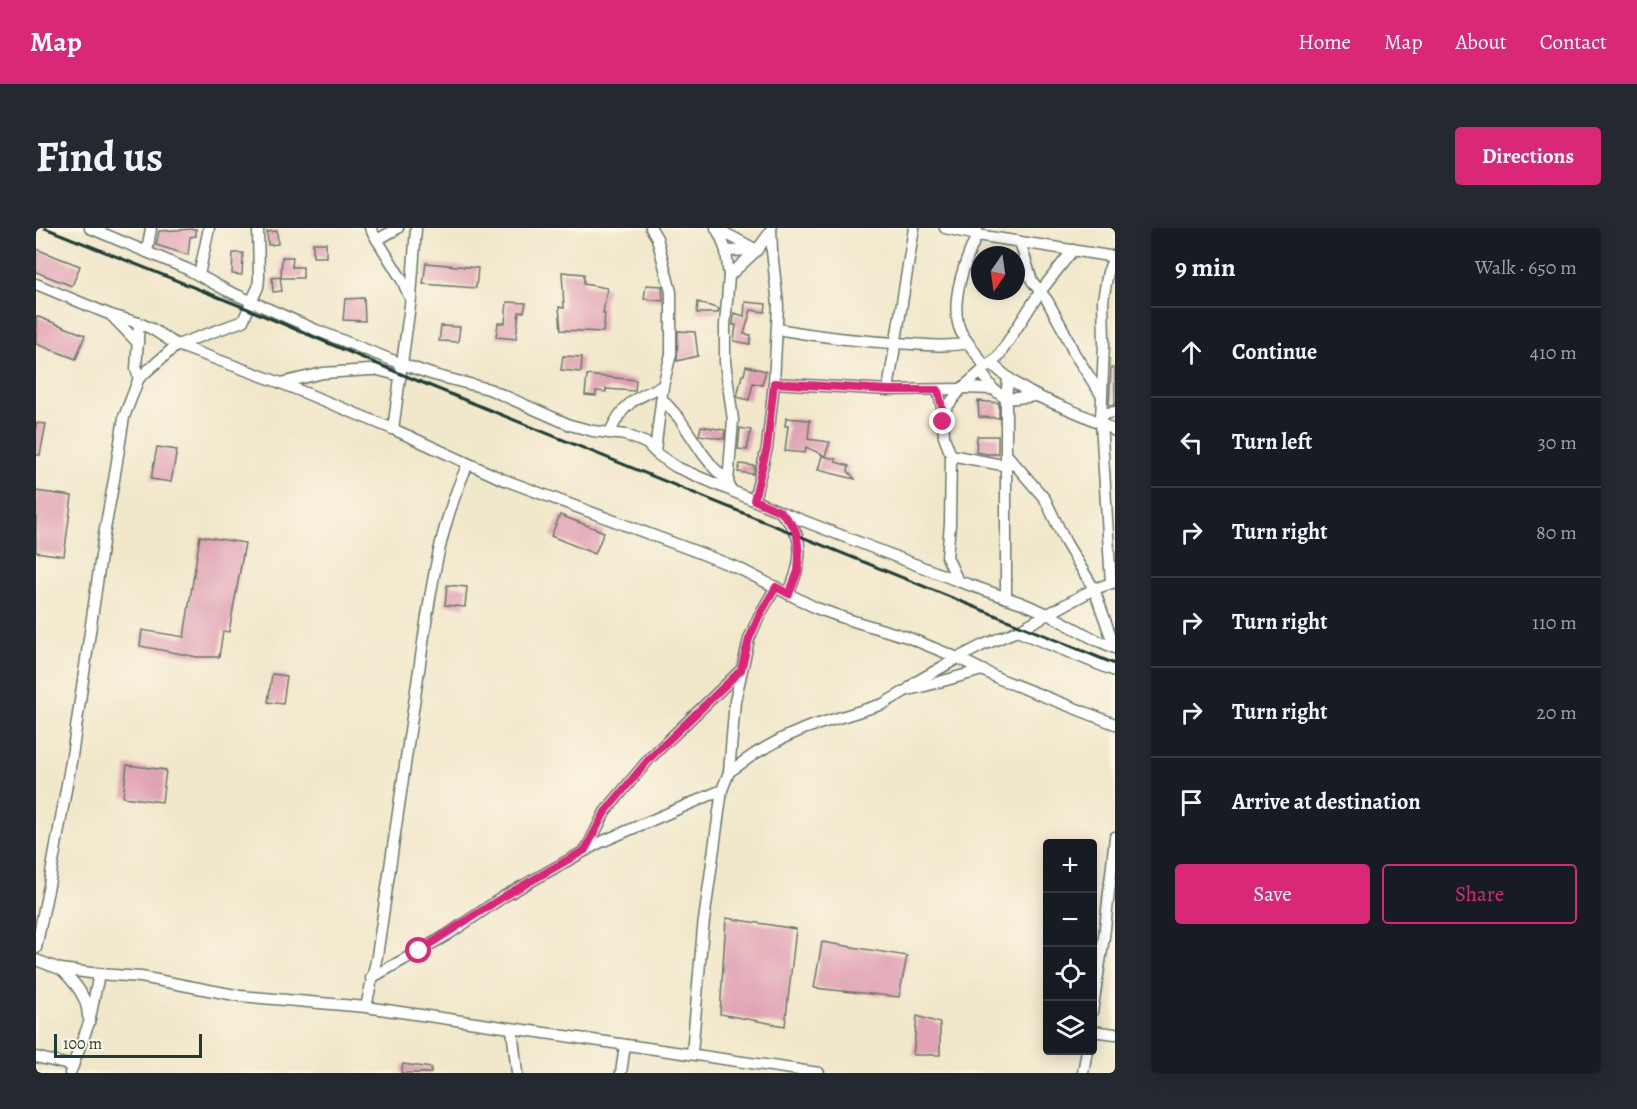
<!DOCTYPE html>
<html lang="en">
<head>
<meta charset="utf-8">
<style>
  body { margin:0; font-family:Alegreya,serif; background:#242831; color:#f1f3f6 }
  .controls { position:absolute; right:18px; bottom:18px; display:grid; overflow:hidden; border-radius:6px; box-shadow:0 3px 15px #0003 }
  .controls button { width:54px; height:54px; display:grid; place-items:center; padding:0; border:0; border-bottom:2px solid #363941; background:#171b24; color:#f1f3f6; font:30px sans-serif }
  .compass { position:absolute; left:935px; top:18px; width:54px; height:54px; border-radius:50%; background:#171b24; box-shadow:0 3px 15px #0003; rotate:193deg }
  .scale { position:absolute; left:18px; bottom:15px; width:148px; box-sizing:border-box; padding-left:6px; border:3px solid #1f3d34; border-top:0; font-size:16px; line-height:21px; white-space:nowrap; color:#1f3d34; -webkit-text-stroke:4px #fcf5e5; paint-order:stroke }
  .stop { position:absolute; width:18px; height:18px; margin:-14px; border:4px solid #db2777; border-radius:50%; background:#fff }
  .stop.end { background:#db2777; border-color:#fff; box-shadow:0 2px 6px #0008 }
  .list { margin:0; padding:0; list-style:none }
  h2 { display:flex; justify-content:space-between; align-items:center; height:78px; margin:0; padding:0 24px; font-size:26px }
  h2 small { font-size:20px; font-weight:400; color:#9ea1a6 }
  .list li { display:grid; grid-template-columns:39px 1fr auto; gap:18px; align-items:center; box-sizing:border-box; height:90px; padding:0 24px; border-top:2px solid #363941 }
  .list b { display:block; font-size:22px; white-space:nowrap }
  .list em { font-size:20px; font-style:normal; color:#9ea1a6 }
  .actions { display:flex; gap:12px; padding:18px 24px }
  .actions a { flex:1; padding:14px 0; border:2px solid #db2777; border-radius:6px; text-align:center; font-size:21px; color:#db2777 }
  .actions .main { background:#db2777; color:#fff }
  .icon { flex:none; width:33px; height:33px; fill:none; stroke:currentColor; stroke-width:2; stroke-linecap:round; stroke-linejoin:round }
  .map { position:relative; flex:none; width:1079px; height:845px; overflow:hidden; border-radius:6px }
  header { display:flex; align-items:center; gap:36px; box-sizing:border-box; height:84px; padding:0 30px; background:#db2777; color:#fff }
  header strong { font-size:28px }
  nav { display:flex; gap:33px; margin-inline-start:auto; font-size:21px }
  .intro { display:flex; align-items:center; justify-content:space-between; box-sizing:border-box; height:144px; padding:0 36px }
  h1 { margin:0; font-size:42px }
  .button { padding:15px 27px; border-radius:6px; background:#db2777; color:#fff; font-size:21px; font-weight:700 }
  main { display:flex; gap:36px; padding:0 36px }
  aside { flex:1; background:#171b24; border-radius:6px; box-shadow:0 3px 15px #0003 }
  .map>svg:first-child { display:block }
</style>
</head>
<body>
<header>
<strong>Map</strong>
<nav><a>Home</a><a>Map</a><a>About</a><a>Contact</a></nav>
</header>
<div class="intro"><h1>Find us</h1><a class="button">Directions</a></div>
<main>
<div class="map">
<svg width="1079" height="845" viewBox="0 0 1079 845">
  <rect width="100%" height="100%" fill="#fcf5e5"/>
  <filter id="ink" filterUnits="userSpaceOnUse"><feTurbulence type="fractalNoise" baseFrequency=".0167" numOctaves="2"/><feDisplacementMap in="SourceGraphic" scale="12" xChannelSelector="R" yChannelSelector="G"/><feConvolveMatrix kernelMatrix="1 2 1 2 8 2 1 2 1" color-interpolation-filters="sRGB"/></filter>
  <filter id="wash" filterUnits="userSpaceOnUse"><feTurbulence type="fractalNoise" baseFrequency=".008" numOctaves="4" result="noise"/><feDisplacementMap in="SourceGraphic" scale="24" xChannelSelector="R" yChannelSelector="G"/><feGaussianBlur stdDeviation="1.35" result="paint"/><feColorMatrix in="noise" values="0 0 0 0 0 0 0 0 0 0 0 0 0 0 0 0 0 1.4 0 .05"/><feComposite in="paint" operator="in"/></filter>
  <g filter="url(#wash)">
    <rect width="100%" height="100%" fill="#f1e7ca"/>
    <g id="blocks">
      <!-- building -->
      <g fill="#e0a2b4">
        <path d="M160 1V8L154 9 152 27 120 17 123 3Z"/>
        <path d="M241 3 242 16 232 17 231 4Z"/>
        <rect x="277" y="15" width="13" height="14"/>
        <path d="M0 21 44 38 36 58 0 44Z"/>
        <path d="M197 25H207L206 47 196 46Z"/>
        <path d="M246 29H257L256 39H267V50H245Z"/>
        <path d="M390 35 442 40 440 60 387 56Z"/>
        <path d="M526 44 548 46V56L571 60 567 85H569L567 104 525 102 523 79 528 80Z"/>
        <path d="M244 49 246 63 237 64 236 50Z"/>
        <path d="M610 57 626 58 627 73 608 71Z"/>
        <path d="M328 70 329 93 307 92 309 71Z"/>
        <path d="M471 74 490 75 488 84H483L480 111 460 109 462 95H469Z"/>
        <path d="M662 74 683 81 682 85H661Z"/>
        <path d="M709 74 730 76 729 84 715 82 708 106 715 107 714 116 698 113 700 97H697L698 85 708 88Z"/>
        <path d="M0 88 49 107 40 131 0 116Z"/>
        <path d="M405 98 424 99 422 114 403 113Z"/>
        <path d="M642 103 659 104 662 128 641 133Z"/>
        <path d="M527 128 546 129 545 144 525 142Z"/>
        <path d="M710 138 730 143 726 157 717 155 713 172 701 169 706 147H708Z"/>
        <path d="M1075 140H1079V177H1073Z"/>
        <path d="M551 147 600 152 599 163 570 161V164L560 163V168L549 167Z"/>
        <path d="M942 173 963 175V190L943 189Z"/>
        <path d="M750 190 774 192 772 211 794 214 789 228 770 219 769 225 749 223 752 198H749Z"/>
        <path d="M0 195 10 196 4 227H0Z"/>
        <path d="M665 198 689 202 688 211 663 207Z"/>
        <path d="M704 200 715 202 711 222 702 221Z"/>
        <path d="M941 208H962V226H951L940 224Z"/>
        <path d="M121 219 141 222 135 254 115 251Z"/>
        <path d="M786 228 800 231V234L813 238 812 243 819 251 782 242Z"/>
        <path d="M704 236 719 238 717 246 702 244Z"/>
        <path d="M0 263 36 268 28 328 0 324Z"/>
        <path d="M524 287 568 304 559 326 515 308Z"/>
        <path d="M164 308 209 315 193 404 187 403 183 429H161L104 418 106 402 148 409Z"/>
        <path d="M411 357 431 359 429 379 409 377Z"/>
        <path d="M236 446 251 448 247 476 232 474Z"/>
        <path d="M91 537 130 542 126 574 87 569Z"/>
        <path d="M690 690 760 701 749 798 684 786Z"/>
        <path d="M786 714 871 728 863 769 778 760Z"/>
        <path d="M881 788 904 795V827H877Z"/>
        <path d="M367 836 395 840V845H365Z"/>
      </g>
    </g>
  </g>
  <g filter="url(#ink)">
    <use href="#blocks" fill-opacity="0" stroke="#687868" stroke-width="1.5"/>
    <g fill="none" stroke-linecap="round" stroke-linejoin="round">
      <!-- minor casing -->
      <g stroke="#687868" stroke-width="13">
        <g id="minor">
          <path d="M54 0 151 41 192 63 280 102 366 136 398 147 453 161 534 197 557 203 590 207 610 215 621 226 640 239 745 284 922 353 986 375 1012 386 1060 412 1079 420"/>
          <path d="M334 0 366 52 374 70"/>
          <path d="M615 0 621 10 635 64V126L627 158 619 223"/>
          <path d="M680 0 685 9 690 23 693 48 689 97V134L697 192 692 254"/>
          <path d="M909 0 941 7 1079 29"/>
          <path d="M681 1 721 22"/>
          <path d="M941 1V7C929 33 912 76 925 104 932 116 942 127 949 139"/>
          <path d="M341 12 362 0"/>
          <path d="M984 14 996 53 1011 72 1028 103 1038 125 1066 168"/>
          <path d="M690 23 720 22"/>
          <path d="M111 24 115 0"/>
          <path d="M163 47 173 0"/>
          <path d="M693 48 721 22 735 3"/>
          <path d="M0 56 75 87 103 95 116 101 141 117 245 155 357 201 466 251 664 325 704 341 780 380 814 392 871 409 922 430 964 451 1079 496"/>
          <path d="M75 87 102 115"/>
          <path d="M103 95 100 141 103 150"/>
          <path d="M741 101C785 109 831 114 876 116 894 117 913 119 932 115"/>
          <path d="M955 135C969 148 984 160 1001 168 1027 180 1054 188 1079 203"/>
          <path d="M945 144 957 161 970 171 1000 168"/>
          <path d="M245 155 287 145 334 142H342L365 148"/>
          <path d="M738 155 852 162 925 161"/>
          <path d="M927 160 957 161"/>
          <path d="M852 162 878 0"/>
          <path d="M902 162 907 184 908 209 915 227 914 296 911 329 922 353"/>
          <path d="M626 171 643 190 667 226 678 240 692 254 694 259"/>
          <path d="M907 184 925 161 962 129 1004 64 1037 22"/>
          <path d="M1065 186 1079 184"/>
          <path d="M357 201 375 70 380 0"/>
          <path d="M574 204C587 175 599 170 627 158"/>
          <path d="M915 227 971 238"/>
          <path d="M971 227 1009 271 1030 315 1058 361 1079 420"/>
          <path d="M718 272 731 220 738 155 742 77 736 23 735 0"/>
          <path d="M746 286C750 291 755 295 758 301 769 321 761 347 752 366"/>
          <path d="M1075 355 1065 194 1068 115 1067 72 1072 44 1079 27"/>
          <path d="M970 370V171L972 151"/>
          <path d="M981 403 1079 443"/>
          <path d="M872 462 889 458 946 442"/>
          <path d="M693 544 720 525 747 510 770 500 847 476 871 462 880 454 922 430 945 418 981 403 1058 361 1079 354"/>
          <path d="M550 622 569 584 613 531 705 442"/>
          <path d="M0 720 13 657 36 528 68 307 78 252 88 189 103 150 141 117 207 93 222 59 223 50 222 0"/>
          <path d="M0 732 24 741 63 746 105 749 204 768 330 779 783 845"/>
          <path d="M25 741C39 755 51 768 52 788"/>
          <path d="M335 750 383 723 411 707 467 669 563 615 686 562"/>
          <path d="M330 779 341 728C354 639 367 550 380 462 392 385 399 306 432 236"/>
          <path d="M1056 784 1068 709 1079 609"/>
          <path d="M476 801 481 845"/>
          <path d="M1056 803 1079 806"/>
          <path d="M656 825 667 700 686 562 693 544 699 473 713 411 723 388 740 359"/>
          <path d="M0 829 37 838"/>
          <path d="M34 845 53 795 63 746"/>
          <path d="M585 845 589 817"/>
          <path d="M1047 845 1051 822"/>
        </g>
      </g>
      <!-- minor -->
      <use href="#minor" stroke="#fff" stroke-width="10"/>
      <!-- rail -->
      <path stroke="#1f3d34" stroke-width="3" d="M9 0 212 81 365 146 1079 436"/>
    </g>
  </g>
  <g fill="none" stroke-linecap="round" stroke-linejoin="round" filter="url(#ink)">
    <!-- route -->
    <path stroke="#db2777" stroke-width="8" d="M383 723 467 669 549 622 569 584 613 531 705 442 713 411 723 388 740 359 753 366 762 343 763 328 761 307 758 299 745 284 718 272 731 220 738 155 852 162H902L907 184V194"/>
  </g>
</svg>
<div class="controls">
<button>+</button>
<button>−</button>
<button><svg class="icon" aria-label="locate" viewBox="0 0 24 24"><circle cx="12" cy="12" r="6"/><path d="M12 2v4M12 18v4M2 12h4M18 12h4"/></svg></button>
<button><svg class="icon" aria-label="layers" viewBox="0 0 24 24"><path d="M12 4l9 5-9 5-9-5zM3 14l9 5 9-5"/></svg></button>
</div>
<svg class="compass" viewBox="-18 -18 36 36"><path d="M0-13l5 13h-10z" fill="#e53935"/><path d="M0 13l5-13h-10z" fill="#9ea1a6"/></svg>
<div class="scale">100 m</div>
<div class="stop" style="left:383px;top:723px"></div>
<div class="stop end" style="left:907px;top:194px"></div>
</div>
<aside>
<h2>9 min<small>Walk · 650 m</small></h2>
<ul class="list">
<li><svg class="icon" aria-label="ahead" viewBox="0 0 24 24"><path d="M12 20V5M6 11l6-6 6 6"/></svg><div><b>Continue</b></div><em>410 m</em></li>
<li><svg class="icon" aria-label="left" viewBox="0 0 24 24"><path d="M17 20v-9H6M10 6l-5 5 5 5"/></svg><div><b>Turn left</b></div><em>30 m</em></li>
<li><svg class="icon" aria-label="right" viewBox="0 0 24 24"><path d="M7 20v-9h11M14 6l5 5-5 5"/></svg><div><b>Turn right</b></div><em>80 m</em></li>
<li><svg class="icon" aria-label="right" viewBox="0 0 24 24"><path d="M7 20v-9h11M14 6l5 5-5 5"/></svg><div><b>Turn right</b></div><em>110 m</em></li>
<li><svg class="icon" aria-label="right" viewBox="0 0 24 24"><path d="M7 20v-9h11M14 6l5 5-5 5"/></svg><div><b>Turn right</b></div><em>20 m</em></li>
<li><svg class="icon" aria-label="arrive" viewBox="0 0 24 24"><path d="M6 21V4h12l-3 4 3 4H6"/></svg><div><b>Arrive at destination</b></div></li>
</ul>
<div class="actions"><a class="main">Save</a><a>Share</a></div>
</aside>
</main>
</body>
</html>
